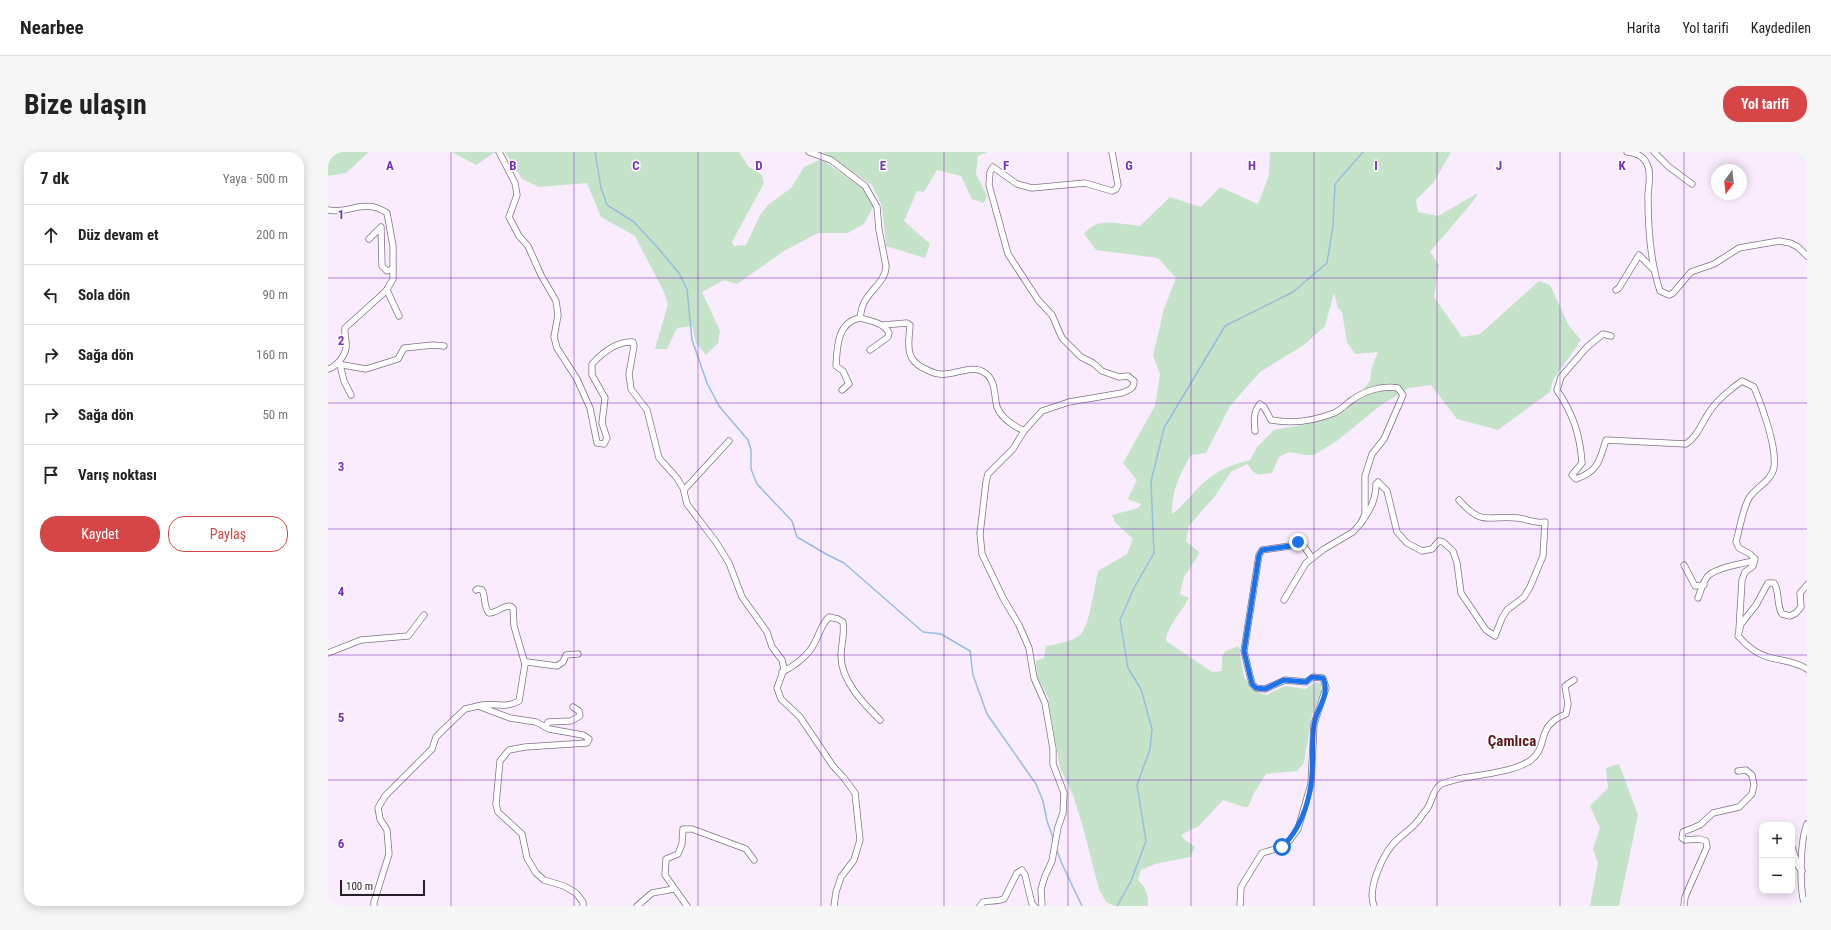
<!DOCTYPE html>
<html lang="tr">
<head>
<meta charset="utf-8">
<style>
  body { margin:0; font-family:"Roboto Condensed",sans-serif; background:#f6f6f6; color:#222 }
  .controls { position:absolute; right:12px; bottom:12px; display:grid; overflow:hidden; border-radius:8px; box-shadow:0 2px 10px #0003 }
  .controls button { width:36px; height:36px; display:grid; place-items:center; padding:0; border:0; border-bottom:1px solid #e0e0e0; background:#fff; color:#222; font:20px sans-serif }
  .compass { position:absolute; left:1383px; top:12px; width:36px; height:36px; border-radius:50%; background:#fff; box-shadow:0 2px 10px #0003; rotate:195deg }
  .scale { position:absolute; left:12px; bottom:10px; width:85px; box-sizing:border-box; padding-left:4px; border:2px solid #241e26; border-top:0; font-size:11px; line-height:14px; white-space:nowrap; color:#241e26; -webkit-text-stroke:3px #fefefe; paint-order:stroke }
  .stop { position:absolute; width:12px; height:12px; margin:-9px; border:3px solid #1a73e8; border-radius:50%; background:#fff }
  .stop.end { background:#1a73e8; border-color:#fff; box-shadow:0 1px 4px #0008 }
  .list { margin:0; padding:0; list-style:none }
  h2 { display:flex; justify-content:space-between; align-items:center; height:52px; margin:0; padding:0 16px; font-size:17px }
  h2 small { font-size:13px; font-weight:400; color:#767676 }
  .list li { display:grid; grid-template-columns:26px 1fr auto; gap:12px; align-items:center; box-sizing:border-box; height:60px; padding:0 16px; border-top:1px solid #e0e0e0 }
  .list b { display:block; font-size:15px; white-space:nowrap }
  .list em { font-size:13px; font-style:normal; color:#767676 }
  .actions { display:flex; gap:8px; padding:12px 16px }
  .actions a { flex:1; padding:9px 0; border:1px solid #d64646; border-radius:16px; text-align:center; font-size:14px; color:#d64646 }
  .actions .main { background:#d64646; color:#fff }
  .icon { flex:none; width:22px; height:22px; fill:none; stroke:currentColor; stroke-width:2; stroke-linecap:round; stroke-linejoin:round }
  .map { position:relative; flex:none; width:1479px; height:754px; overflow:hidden; border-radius:16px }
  header { display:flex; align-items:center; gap:24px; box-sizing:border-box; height:56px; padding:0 20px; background:#fff; border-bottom:1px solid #e0e0e0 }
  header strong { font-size:19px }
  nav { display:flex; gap:22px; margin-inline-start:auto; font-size:14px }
  .intro { display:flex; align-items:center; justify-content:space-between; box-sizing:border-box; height:96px; padding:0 24px }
  h1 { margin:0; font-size:28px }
  .button { padding:10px 18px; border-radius:16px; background:#d64646; color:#fff; font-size:14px; font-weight:700 }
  main { display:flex; gap:24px; padding:0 24px }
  aside { flex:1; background:#fff; border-radius:16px; box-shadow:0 2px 10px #0003 }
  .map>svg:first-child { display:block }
</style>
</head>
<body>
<header>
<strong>Nearbee</strong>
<nav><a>Harita</a><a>Yol tarifi</a><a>Kaydedilen</a></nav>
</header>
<div class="intro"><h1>Bize ulaşın</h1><a class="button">Yol tarifi</a></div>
<main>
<aside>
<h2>7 dk<small>Yaya · 500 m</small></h2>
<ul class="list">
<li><svg class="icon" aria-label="ahead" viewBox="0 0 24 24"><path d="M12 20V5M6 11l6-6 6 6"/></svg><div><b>Düz devam et</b></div><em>200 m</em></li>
<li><svg class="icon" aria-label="left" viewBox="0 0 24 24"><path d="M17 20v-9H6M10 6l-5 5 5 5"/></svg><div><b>Sola dön</b></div><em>90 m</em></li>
<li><svg class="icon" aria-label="right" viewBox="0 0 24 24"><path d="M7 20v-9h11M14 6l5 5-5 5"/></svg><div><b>Sağa dön</b></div><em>160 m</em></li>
<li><svg class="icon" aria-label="right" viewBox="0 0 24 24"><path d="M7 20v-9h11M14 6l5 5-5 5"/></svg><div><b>Sağa dön</b></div><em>50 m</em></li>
<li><svg class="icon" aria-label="arrive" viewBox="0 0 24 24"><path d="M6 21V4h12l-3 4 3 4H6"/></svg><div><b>Varış noktası</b></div></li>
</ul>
<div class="actions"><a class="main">Kaydet</a><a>Paylaş</a></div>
</aside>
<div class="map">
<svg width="1479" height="754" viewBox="0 0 1479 754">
  <rect width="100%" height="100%" fill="#f9ecfd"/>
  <!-- green -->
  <g fill="#c5e3c9" fill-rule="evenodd">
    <path d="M0 0H41L18 21 0 24Z"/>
    <path d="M124 0H167L148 13Z"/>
    <path d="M177 0H411L420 14 434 23 436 31 404 90 406 94 418 93 432 63 440 53 463 36 476 15 493 7 536 37 545 55 536 72 520 81H490L456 99 409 132 396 128 374 140 392 179 390 191 378 203 368 191 364 174 349 176 339 197H327L340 152 336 140 307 84 273 65 259 31 211 35 194 27Z"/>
    <path d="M495 0H660L650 4 648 22 659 44 656 51 644 47 633 24 609 18 596 40 589 39 576 69 602 92 597 106 558 94 554 54 544 33Z"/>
    <path d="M942 0H1123L1106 30 1088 48 1090 60 1110 64 1150 41 1146 48 1102 100 1111 113 1106 145 1134 185 1152 182 1211 129 1222 133 1241 174 1253 188 1225 228 1222 240 1170 278 1129 267 1103 233 1081 236 1053 253 1010 288 986 303H978L961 300 951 305 944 321C930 323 928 325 919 312L903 320 887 344 861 374 858 389 871 400 870 404 856 425 852 442 861 446C854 459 838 476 838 489L884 520 894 519V504L898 499 911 494 916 525 924 538 938 543 957 534 977 537 988 530 993 532V542L984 563 976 611 969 619 938 622 926 641 920 655H916L895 648 871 674 853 683 857 688 867 695 862 705 827 712 813 718 810 728C819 737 820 742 820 754H787L778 750 771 737 755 675 745 643 732 616 720 545 709 524 708 509 716 506 718 494C727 493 746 489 753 482 761 475 767 432 770 419L799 402 805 387 787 370 784 363 810 356 813 352 800 347 809 328 795 311 827 254 832 222 825 203 836 157 848 126 830 106 768 98 756 82C769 64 791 72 812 74L842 45 873 55 892 35 930 52 941 23ZM1006 141 1010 156 1014 160 1019 190 1027 202 1050 200 1044 215 1042 229 1018 258 1007 264 985 271 946 278 929 295 922 308C898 314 886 320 868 338 860 346 854 355 844 362 843 340 852 322 863 303L878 301 902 254 932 220 976 193 997 174Z"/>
    <path d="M1291 612 1310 663 1291 754H1262L1270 711 1265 697 1272 676 1262 654 1280 636 1278 616Z"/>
  </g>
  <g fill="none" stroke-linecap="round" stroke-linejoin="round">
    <!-- stream -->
    <g stroke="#96bde3" stroke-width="1.5">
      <path d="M267 0 273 36 279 53 306 70 329 95 351 121 359 137 364 188 379 231 391 254 420 288 423 298V317L429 332 464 369 469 385 498 402 516 411 595 480 613 482 642 499 645 523 659 562 708 632 715 649 719 669 726 689"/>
      <path d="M728 696 734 712 754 754"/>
      <path d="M789 754 803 729 818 689 809 633 822 597 824 577 813 537 800 516 792 468 806 436 826 401 823 330 836 276 897 174 965 140 999 111 1005 74 1007 32 1035 0"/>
    </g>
    <!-- minor casing -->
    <g stroke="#817385" stroke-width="7">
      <g id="minor">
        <path d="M171 0 187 31 189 43 181 65 191 84 200 94 213 123 228 149 230 163 226 185 229 196 249 227 262 256 269 291 276 292 279 286 274 271 277 246 264 223V212C274 201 289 189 305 190L306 194 301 222 303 237 319 258 331 306 349 326 355 336 359 352 388 390 401 411 414 445 439 480 444 495 454 508 456 517 449 536 453 547 472 565 505 614 516 626 527 641 532 688 526 708 513 725 508 740 506 754"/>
        <path d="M481 0 503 8 537 34 549 55 551 78 558 114C558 130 540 139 535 153 533 157 533 162 532 166 509 170 509 196 508 214L515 219 521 232 514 238"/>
        <path d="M1299 0C1307 1 1315 3 1319 12 1324 23 1320 34 1320 45 1320 77 1322 109 1332 139L1341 143 1345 141 1363 120 1386 112 1411 96 1451 89 1462 91 1470 95 1479 104"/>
        <path d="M1326 0 1341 15 1364 32"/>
        <path d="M0 58C21 63 35 45 59 61L65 94V127L58 139 17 176C16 183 19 190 18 196 17 204 8 215 0 217"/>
        <path d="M41 87 53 75 54 114 59 119 65 117"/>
        <path d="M59 138 71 164"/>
        <path d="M1288 138 1291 136 1311 103 1325 117"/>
        <path d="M532 166C543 169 556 171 561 181L560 185 542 198"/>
        <path d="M555 173 579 171 582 173C581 191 576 206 595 216 600 218 606 222 612 222 627 224 644 211 657 221 668 228 666 244 669 255 673 266 686 274 696 279"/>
        <path d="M1283 184 1275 182 1259 195 1233 225 1229 238C1245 262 1252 282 1254 311L1244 323 1248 327C1271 319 1271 309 1278 288L1358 292C1370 284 1374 270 1382 259 1388 249 1405 235 1414 229L1426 235C1434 254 1449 295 1446 315 1444 329 1428 335 1421 346 1414 359 1412 376 1408 390L1411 396 1422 402 1427 407 1425 414 1417 420 1414 428 1411 478"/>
        <path d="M9 212 38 217 70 207 76 196 105 193 116 194"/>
        <path d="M12 213 16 229 23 243"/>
        <path d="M927 279C926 269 925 260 932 252L936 255 943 268C965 272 986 269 1006 261 1013 258 1018 252 1024 248 1036 239 1055 233 1070 236L1075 243 1056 287 1044 302 1037 324V362L1033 371 1025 380 996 397 978 411 956 448"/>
        <path d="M356 338 401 289"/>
        <path d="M1033 371C1042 358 1048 348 1048 332L1050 330 1059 339 1069 380 1079 391 1094 399 1104 397 1111 389 1115 390 1125 399 1129 411 1133 441 1158 478 1167 484 1174 466 1179 458 1196 445 1202 435 1215 404 1217 370C1208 372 1199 367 1190 366 1159 363 1155 375 1131 348"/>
        <path d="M1356 413 1367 434 1376 433"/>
        <path d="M1479 433 1472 441 1473 455 1468 461 1462 464 1454 462C1448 452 1452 440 1446 431H1440L1428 453 1413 472 1410 484C1418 493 1428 502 1440 505 1454 509 1467 509 1479 517"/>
        <path d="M148 438 150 437 154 438C158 445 155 454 161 461 169 461 174 454 182 454L185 456 186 474 197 512 191 549C175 558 163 549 150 554L182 566 208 570 221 577 255 583 261 587 259 591 197 595 181 598 172 609 168 652 170 660 194 682 199 706 208 721 216 728 236 734 248 741 255 750V754"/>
        <path d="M1370 446C1373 439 1375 428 1381 423 1389 416 1415 411 1426 409"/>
        <path d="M0 501 33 488 80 484 96 463"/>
        <path d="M197 512 199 510 229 514 235 510 238 503 250 502"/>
        <path d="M454 520C467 514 481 503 487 490 492 481 493 473 501 465L510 467 515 470C517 482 513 493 513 504 513 529 536 552 552 568"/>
        <path d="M218 574 220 570 243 569 252 564 251 559 245 555"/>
        <path d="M1464 695 1470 714 1474 719"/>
        <path d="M46 754V750L61 702 59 678 52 667 50 656 57 644 104 597 108 585 116 577 137 557 150 554"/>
        <path d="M309 754 324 741 346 737"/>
        <path d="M359 754 337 723 338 707 350 702 354 692 355 677H364L418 697 426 708"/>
        <path d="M652 754 655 750C662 748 668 750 676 747L689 721 694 718 697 723 704 752 706 754"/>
        <path d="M714 754 713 737 717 724 724 709 730 675 735 661 736 641 725 612V597L717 551 706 526 701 496 691 473 675 446 654 402 652 382 658 330 660 322 685 297 696 279 714 259 741 250 794 241C801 238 806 237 806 229L800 224 791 225 774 219 765 211 753 205 734 186 724 163 710 148 680 102 661 33 662 20 665 15 689 32 704 36 757 31 784 39 788 37 790 33 784 0"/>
        <path d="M912 754 913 735 934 701 954 695 962 688 970 677 983 632 986 572 998 536 995 526 985 525 978 530 957 528 937 537 928 536 924 532 916 499 931 403 934 398 962 394 970 390 975 393 984 406"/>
        <path d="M1046 754C1039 737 1054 705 1065 692 1072 684 1081 679 1088 671 1092 667 1095 661 1099 657 1104 650 1105 638 1112 633 1116 630 1124 629 1130 627 1150 623 1187 620 1203 608 1222 593 1206 575 1238 562L1240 552 1237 534 1246 528"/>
        <path d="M1356 754 1357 745 1379 695 1378 689 1371 687 1357 688 1354 686 1355 680 1372 673 1385 661 1411 655 1424 642 1426 633 1424 623 1418 618 1410 619"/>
        <path d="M1477 754C1471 737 1472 689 1479 672"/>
      </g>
    </g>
    <!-- minor -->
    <use href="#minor" stroke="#fff" stroke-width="5.5"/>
  </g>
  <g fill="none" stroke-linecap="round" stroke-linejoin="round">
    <!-- route -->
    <path stroke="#1a73e8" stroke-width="5" d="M954 695C971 679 980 654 983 632 986 612 983 592 986 573 988 557 1003 543 995 526L984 525 978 530 956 528 937 537 928 536 924 532 916 499 931 403 934 398 962 394 970 390"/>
  </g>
  <!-- grid -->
  <path fill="none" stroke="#7b2cbf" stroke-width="1" stroke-opacity="0.55" d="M123 0V754M246 0V754M370 0V754M493 0V754M616 0V754M740 0V754M863 0V754M986 0V754M1109 0V754M1232 0V754M1356 0V754M0 126H1479M0 251H1479M0 377H1479M0 503H1479M0 628H1479"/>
  <g text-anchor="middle" stroke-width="3" stroke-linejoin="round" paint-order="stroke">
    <!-- district labels -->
    <g font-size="15" font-weight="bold" fill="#5c1718" stroke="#fefefe">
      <text x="1184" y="594">Çamlıca</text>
    </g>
  </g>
  <g font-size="13" text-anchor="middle" font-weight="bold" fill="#7b2cbf" stroke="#fefefe" stroke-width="3" stroke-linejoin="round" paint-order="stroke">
    <text x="62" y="18">A</text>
    <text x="185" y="18">B</text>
    <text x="308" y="18">C</text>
    <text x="431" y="18">D</text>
    <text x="555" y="18">E</text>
    <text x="678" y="18">F</text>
    <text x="801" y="18">G</text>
    <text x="924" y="18">H</text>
    <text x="1048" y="18">I</text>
    <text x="1171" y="18">J</text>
    <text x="1294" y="18">K</text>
    <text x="13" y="67">1</text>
    <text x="13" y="193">2</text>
    <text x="13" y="319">3</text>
    <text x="13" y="444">4</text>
    <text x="13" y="570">5</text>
    <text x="13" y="696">6</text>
  </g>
</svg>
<div class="controls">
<button>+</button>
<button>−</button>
</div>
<svg class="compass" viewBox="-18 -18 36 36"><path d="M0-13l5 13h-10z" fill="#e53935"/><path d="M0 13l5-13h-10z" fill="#767676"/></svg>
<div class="scale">100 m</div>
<div class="stop" style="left:954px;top:695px"></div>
<div class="stop end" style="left:970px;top:390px"></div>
</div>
</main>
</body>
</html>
